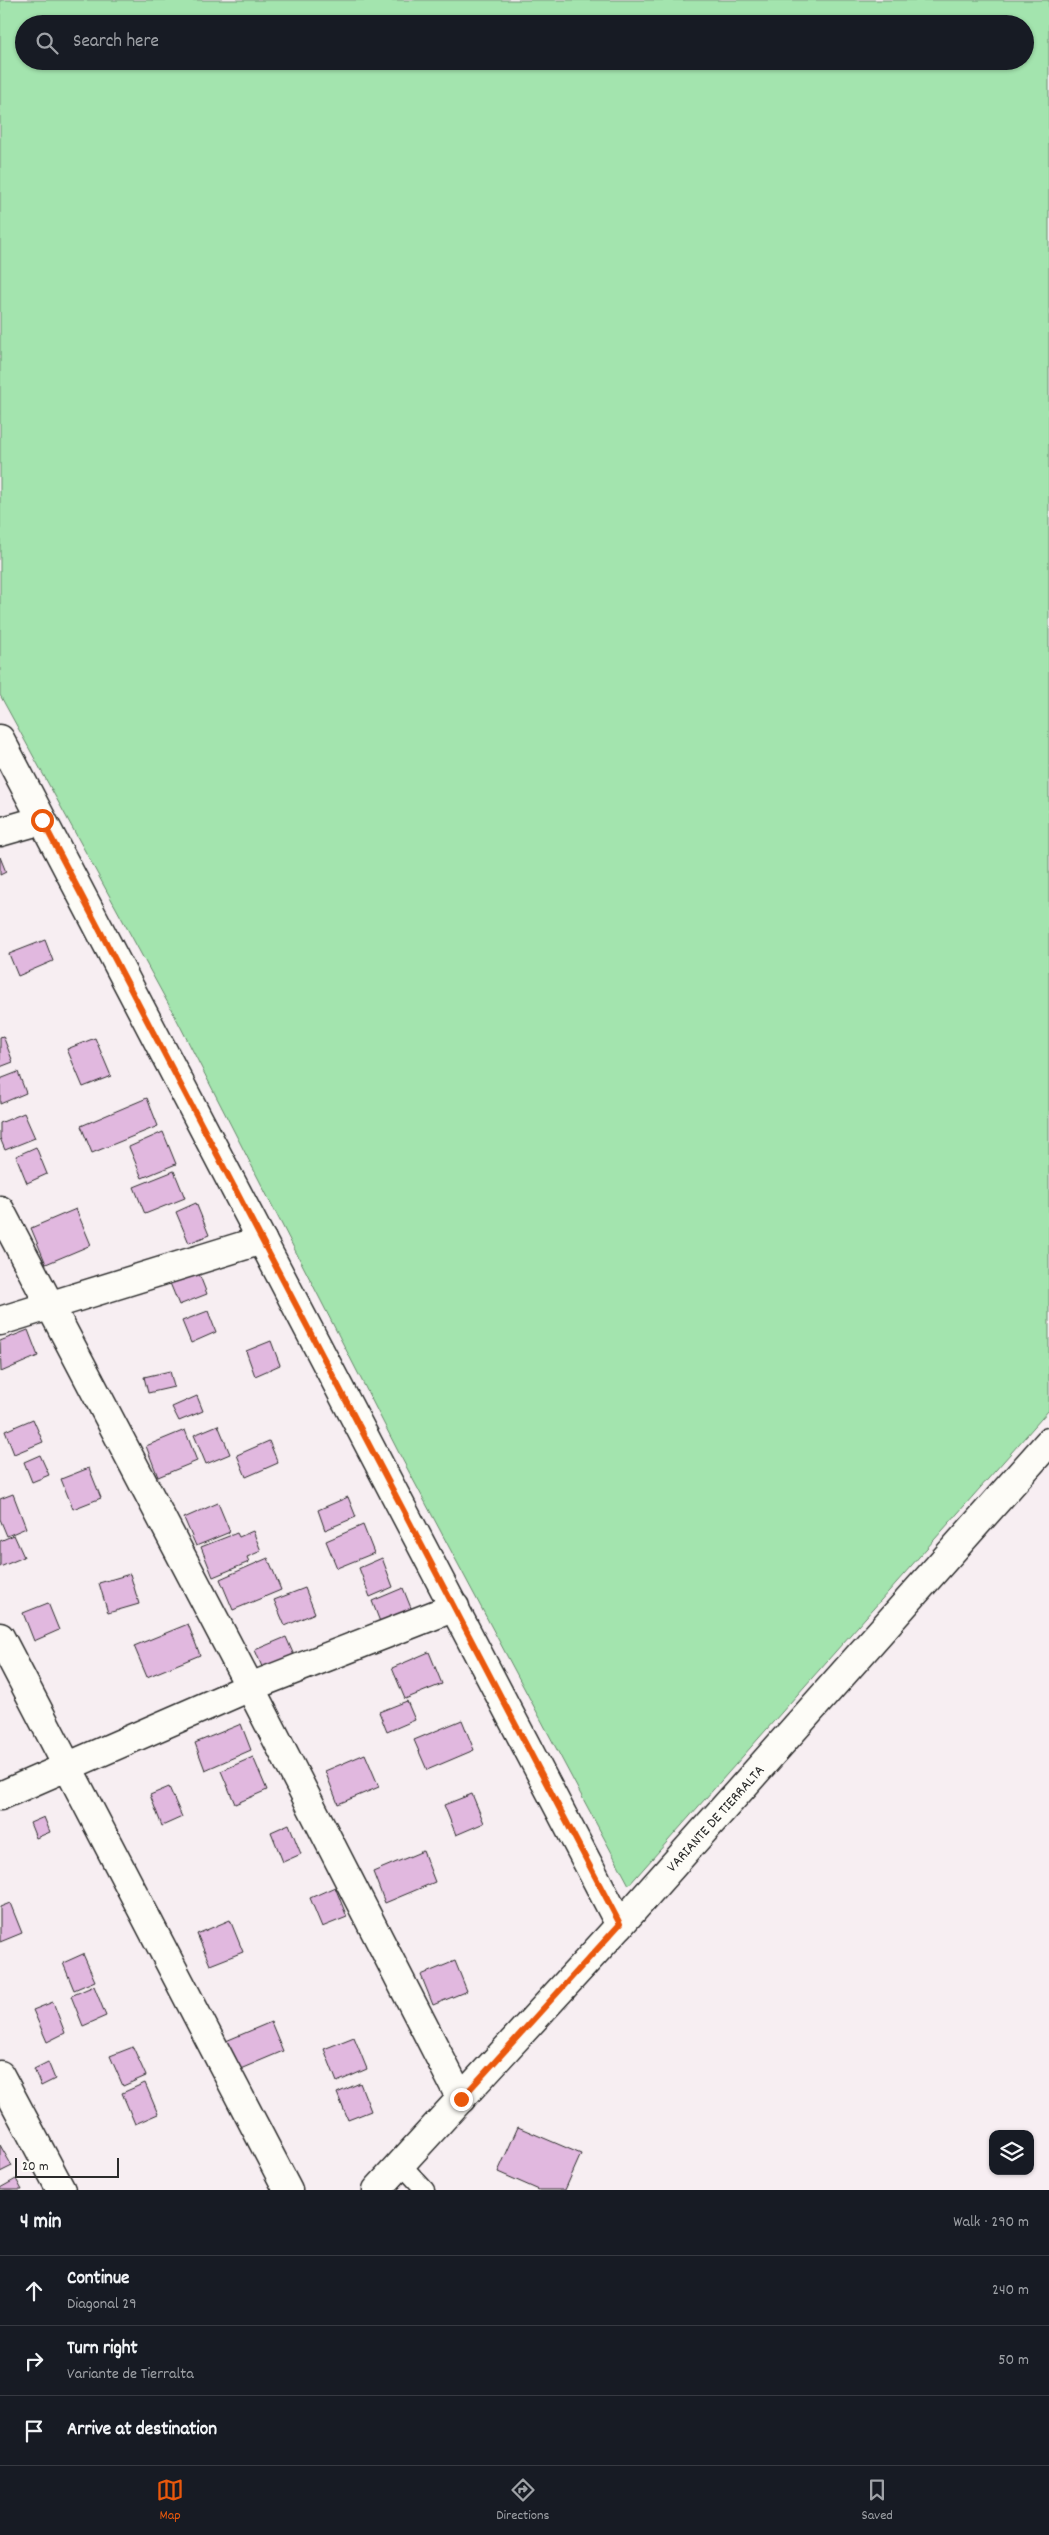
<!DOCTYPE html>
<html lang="en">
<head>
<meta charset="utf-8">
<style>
  body { margin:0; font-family:Dekko,sans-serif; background:#242831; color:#f1f3f6 }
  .controls { position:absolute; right:15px; bottom:15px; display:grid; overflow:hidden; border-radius:10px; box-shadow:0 1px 4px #0004 }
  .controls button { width:45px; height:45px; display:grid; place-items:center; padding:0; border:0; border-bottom:1px solid #363941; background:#171b24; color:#f1f3f6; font:25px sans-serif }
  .scale { position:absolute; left:15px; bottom:12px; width:104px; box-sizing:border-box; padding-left:5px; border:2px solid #2b2b2b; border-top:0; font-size:14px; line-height:18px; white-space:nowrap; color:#2b2b2b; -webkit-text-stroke:4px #fdfcf7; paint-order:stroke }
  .stop { position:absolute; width:15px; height:15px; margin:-11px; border:4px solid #ea580c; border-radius:50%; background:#fff }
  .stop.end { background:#ea580c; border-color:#fff; box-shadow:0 1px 5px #0008 }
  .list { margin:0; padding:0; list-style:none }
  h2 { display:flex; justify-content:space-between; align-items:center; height:65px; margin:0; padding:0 20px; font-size:21px }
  h2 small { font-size:16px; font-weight:400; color:#9ea1a6 }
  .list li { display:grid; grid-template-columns:32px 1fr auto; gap:15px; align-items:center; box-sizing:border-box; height:70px; padding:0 20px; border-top:1px solid #363941 }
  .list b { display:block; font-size:19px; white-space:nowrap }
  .list p { margin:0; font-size:16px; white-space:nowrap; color:#9ea1a6 }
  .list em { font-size:16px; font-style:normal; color:#9ea1a6 }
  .icon { flex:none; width:28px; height:28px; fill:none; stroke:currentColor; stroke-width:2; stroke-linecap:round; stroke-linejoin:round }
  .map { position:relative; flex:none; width:1049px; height:2190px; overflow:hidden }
  .search { position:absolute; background:#171b24; box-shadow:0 1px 4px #0004; left:15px; right:15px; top:15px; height:55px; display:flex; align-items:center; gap:12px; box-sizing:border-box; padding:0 18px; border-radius:28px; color:#9ea1a6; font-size:19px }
  .sheet { height:275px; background:#171b24 }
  nav { display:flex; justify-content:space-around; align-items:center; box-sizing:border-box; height:70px; border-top:1px solid #363941; background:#171b24; font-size:14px; color:#9ea1a6 }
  nav a { display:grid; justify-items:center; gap:2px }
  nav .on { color:#ea580c }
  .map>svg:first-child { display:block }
</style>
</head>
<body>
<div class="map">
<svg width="1049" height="2190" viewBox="0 0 1049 2190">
  <rect width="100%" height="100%" fill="#f7eef2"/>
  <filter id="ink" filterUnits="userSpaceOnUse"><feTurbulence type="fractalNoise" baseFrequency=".02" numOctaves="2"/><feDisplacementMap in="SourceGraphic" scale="10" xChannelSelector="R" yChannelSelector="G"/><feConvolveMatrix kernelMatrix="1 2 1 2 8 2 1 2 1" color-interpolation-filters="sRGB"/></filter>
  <g filter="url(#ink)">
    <!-- green -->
    <path fill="#a3e4ae" stroke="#67886c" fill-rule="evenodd" d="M0 0H1049V1410L629 1885 400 1455 176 1018 0 695ZM24 24H1025V61H24Z"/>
    <!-- building -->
    <g fill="#e1b8df" stroke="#2b2b2b">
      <path d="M0 857 6 872 0 875Z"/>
      <path d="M45 940 53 961 18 976 9 954Z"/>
      <path d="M3 1036 13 1062 0 1067V1037Z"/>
      <path d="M95 1038 111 1076 83 1087 67 1049Z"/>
      <path d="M18 1072 26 1093 0 1104V1079Z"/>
      <path d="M147 1098 158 1126 92 1153 81 1126Z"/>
      <path d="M24 1113 35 1138 5 1150 0 1138V1123Z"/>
      <path d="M163 1132 176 1164 142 1178 129 1147Z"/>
      <path d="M36 1147 47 1174 27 1183 16 1156Z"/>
      <path d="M174 1171 185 1198 145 1214 134 1187Z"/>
      <path d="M196 1203 209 1235 189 1243 176 1212Z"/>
      <path d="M76 1209 91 1245 46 1264 31 1228Z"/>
      <path d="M198 1271 207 1294 179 1305 170 1283Z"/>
      <path d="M208 1311 216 1332 191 1343 182 1321Z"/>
      <path d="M28 1330 38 1356 1 1372 0 1341Z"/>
      <path d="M271 1341 280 1365 255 1376 246 1351Z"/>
      <path d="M170 1371 174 1387 148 1393 144 1377Z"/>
      <path d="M197 1396 203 1411 179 1421 172 1407Z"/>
      <path d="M33 1419 43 1442 14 1454 5 1431Z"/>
      <path d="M218 1425 230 1454 206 1464 194 1435Z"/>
      <path d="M185 1430 197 1461 158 1477 146 1446Z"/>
      <path d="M269 1441 278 1463 246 1477 237 1455Z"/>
      <path d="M40 1455 49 1475 32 1482 24 1462Z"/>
      <path d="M89 1468 101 1498 73 1509 61 1479Z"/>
      <path d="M13 1494 26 1528 7 1536 0 1519V1499Z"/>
      <path d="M348 1497 356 1517 325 1530 318 1510Z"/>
      <path d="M218 1503 230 1532 196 1546 184 1518Z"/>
      <path d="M363 1525 374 1553 337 1568 326 1541Z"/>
      <path d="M253 1531 261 1551 247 1557 249 1562 213 1577 201 1547 237 1533 239 1537Z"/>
      <path d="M14 1535 24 1557 0 1567V1541Z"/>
      <path d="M268 1558 281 1590 233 1610 220 1579Z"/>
      <path d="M382 1558 393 1587 370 1597 359 1568Z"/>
      <path d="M130 1574 139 1604 108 1613 99 1583Z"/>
      <path d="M305 1588 315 1613 285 1626 274 1600Z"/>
      <path d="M403 1588 413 1613 382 1627 372 1601Z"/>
      <path d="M48 1603 59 1630 34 1641 23 1613Z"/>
      <path d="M188 1624 200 1655 147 1677 134 1646Z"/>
      <path d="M286 1637 296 1660 265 1674 255 1650Z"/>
      <path d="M429 1652 442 1684 405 1699 392 1668Z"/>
      <path d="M407 1701 415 1720 387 1732 379 1712Z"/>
      <path d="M462 1720 474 1750 427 1770 414 1740Z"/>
      <path d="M241 1724 251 1750 205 1770 195 1743Z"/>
      <path d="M365 1754 379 1787 338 1804 325 1771Z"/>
      <path d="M253 1757 267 1790 235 1804 221 1771Z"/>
      <path d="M169 1787 182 1817 162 1826 150 1795Z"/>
      <path d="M472 1794 484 1823 456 1835 444 1805Z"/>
      <path d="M44 1817 50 1832 36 1838 30 1823Z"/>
      <path d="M289 1824 301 1854 283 1862 271 1832Z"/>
      <path d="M423 1851 435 1882 385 1903 373 1872Z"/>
      <path d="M335 1887 347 1917 322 1927 310 1898Z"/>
      <path d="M10 1903 22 1933 0 1942V1907Z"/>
      <path d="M230 1920 243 1952 210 1965 197 1934Z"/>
      <path d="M83 1954 95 1981 74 1990 63 1963Z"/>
      <path d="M455 1961 467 1991 433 2005 421 1975Z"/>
      <path d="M94 1986 106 2016 83 2026 71 1996Z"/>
      <path d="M53 2002 65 2033 47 2042 33 2010Z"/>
      <path d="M271 2022 283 2051 238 2070 226 2041Z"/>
      <path d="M354 2037 367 2069 337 2082 324 2049Z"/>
      <path d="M133 2047 146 2076 123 2086 110 2056Z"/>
      <path d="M48 2062 55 2079 41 2086 34 2069Z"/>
      <path d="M145 2083 158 2114 135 2124 122 2093Z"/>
      <path d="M360 2083 371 2111 348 2120 337 2093Z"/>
      <path d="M518 2127 581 2154 565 2190H539L498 2172Z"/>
      <path d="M0 2145 12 2166 0 2172Z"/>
      <path d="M16 2179 22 2190H0V2188Z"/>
    </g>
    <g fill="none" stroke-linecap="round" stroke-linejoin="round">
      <!-- lane casing -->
      <g stroke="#2b2b2b" stroke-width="21">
        <path id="lane" d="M401 2164 425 2190"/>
      </g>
      <!-- street casing -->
      <g stroke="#2b2b2b" stroke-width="31">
        <g id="street">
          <path d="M0 739 620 1925"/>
          <path d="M0 832 42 820"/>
          <path d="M0 1210 250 1687 461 2099"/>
          <path d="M0 1321 262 1240"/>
          <path d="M0 1637 288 2190"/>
          <path d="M0 1796 250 1687 455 1607"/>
          <path d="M0 2075 61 2190"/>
        </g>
      </g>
      <!-- secondary casing -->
      <g stroke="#2b2b2b" stroke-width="31">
        <path id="secondary" d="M377 2190 620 1925 1049 1442"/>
      </g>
      <!-- lane -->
      <use href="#lane" stroke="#fdfcf7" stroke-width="18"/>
      <!-- street -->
      <use href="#street" stroke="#fdfcf7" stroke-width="28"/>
      <!-- secondary -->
      <use href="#secondary" stroke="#fdfcf7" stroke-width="28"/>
    </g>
  </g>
  <g fill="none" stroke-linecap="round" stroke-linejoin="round" filter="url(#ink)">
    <!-- route -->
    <path stroke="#ea580c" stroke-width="6" d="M42 820 620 1924 461 2099"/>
  </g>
  <g text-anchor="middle" stroke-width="5" stroke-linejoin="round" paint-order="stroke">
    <!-- street labels -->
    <g font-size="15" fill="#2b2b2b" stroke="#fdfcf7">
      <text transform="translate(715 1818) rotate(-48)" y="5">VARIANTE DE TIERRALTA</text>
    </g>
  </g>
</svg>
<div class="controls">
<button><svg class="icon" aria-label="layers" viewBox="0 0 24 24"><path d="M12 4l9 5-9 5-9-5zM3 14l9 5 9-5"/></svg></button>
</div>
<div class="scale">20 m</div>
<div class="stop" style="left:42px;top:820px"></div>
<div class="stop end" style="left:461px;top:2099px"></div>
<div class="search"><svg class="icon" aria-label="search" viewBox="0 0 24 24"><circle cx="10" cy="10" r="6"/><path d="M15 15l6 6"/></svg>Search here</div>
</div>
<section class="sheet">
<h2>4 min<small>Walk · 290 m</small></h2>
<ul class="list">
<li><svg class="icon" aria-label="ahead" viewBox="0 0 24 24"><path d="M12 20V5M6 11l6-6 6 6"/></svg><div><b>Continue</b><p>Diagonal 29</p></div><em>240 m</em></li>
<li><svg class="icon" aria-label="right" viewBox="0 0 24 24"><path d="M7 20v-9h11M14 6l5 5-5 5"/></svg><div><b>Turn right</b><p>Variante de Tierralta</p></div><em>50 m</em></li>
<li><svg class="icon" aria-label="arrive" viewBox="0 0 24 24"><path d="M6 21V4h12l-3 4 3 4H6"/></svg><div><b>Arrive at destination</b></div></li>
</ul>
</section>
<nav>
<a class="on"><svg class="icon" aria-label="map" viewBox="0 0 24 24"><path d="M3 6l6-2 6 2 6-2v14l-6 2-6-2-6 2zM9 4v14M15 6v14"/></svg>Map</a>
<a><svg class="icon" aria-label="directions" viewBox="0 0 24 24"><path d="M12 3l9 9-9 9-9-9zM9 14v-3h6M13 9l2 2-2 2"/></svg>Directions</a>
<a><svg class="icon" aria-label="saved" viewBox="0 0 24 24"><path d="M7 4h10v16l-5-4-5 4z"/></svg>Saved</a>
</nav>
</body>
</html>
